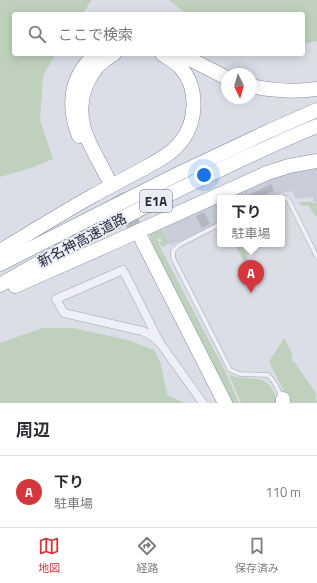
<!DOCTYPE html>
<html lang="ja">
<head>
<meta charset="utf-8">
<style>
  body { margin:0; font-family:"Titillium Web","Noto Sans JP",sans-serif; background:#f7f7f7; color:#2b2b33 }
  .compass { position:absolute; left:221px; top:68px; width:36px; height:36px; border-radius:50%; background:#fff; box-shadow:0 2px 10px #0003; rotate:175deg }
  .you { position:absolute; left:204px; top:175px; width:14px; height:14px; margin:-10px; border:3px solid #fff; border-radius:50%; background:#1a73e8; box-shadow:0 0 0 6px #1a73e833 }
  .badge { display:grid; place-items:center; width:26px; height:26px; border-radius:50%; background:#d4383c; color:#fff; font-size:13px; font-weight:700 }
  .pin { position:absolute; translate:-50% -33px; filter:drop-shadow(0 1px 2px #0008) }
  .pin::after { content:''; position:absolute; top:21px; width:14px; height:12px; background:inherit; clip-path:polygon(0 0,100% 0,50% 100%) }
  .popup { position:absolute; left:217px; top:195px; width:68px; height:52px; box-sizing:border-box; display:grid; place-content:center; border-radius:4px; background:#fff; filter:drop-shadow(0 1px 3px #0005); font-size:13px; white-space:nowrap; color:#7c7c81 }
  .popup b { font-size:15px; color:#2b2b33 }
  .popup::after { content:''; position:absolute; left:50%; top:100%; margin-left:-8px; border:8px solid transparent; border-top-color:#fff }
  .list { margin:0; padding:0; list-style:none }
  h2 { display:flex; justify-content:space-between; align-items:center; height:52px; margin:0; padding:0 16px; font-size:17px }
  h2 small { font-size:13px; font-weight:400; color:#7c7c81 }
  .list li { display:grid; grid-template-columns:26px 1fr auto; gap:12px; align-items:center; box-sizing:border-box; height:72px; padding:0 16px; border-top:1px solid #e1e1e2 }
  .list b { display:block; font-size:15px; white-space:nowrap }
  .list p { margin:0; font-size:13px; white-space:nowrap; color:#7c7c81 }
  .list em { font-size:13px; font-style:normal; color:#7c7c81 }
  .icon { flex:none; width:22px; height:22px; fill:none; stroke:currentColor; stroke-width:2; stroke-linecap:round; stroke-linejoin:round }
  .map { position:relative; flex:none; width:317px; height:403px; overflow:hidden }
  .search { position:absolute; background:#fff; box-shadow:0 2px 10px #0003; left:12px; right:12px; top:12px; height:44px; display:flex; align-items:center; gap:10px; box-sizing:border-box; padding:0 14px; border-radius:4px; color:#7c7c81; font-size:15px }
  .sheet { height:124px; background:#fff }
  nav { display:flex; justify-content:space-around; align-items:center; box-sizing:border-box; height:56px; border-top:1px solid #e1e1e2; background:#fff; font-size:11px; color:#7c7c81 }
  nav a { display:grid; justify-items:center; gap:2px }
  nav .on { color:#d4383c }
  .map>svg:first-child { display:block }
</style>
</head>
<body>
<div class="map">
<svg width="317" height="403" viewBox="0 0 317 403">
  <rect width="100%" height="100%" fill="#dbdee7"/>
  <!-- built -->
  <g fill="#c9cdd9">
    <path d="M317 166V202H313V197L296 199 292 191 277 194 268 198H225L268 179Z"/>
    <path d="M220 200V222L171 245 162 227Z"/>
  </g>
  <!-- green -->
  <g fill="#bfd1bc">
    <path d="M0 0H92L82 14H14V54H56L43 76 40 120 53 159 31 168 0 177Z"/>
    <path d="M169 0H317V41L303 44V14H189L183 11Z"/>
    <path d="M299 202H312L313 203H317V216H315L309 206 300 205Z"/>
    <path d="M161 227 170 243 162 247 159 242 162 241 160 238 157 239 161 249 225 371 239 403H233L156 254 149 233Z"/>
    <path d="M235 244H242L245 251 250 268 247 263 245 264Z"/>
    <path d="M42 328H73L128 340 154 350 161 364 167 395 185 403H0V343Z"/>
    <path d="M284 338 293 356 291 357 293 362H295C301 374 311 384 317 396L315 397 317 403H290L269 362Z"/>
    <path d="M229 375C253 383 268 369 278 403H241Z"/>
  </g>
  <!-- building -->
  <g fill="#b2b7c3">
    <path d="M271 184 274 191 259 198H244Z"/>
    <path d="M204 212 210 224 202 228 196 216Z"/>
  </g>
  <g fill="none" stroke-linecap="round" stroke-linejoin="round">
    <!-- motorway-tunnel -->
    <path stroke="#b7bac5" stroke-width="14" stroke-dasharray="14 7" stroke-linecap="butt" d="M107 177 142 240"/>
    <!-- service casing -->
    <g stroke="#a1a5b1" stroke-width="5">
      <g id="service">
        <path d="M274 198H285L288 199 317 257"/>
        <path d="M220 224 179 245 173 251V258L230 370 240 374 268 375 274 382 282 397"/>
      </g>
    </g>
    <!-- minor casing -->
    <g stroke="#a1a5b1" stroke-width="9">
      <path id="minor" d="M160 343 151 335 142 331 64 313 56 299 123 270 160 343 203 403"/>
    </g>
    <!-- motorway casing -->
    <g stroke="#828a9e" stroke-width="15">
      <g id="motorway">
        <path d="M180 54 227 78"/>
        <path d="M251 86C273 91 294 92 317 89"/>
        <path d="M79 136C67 105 70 76 96 54"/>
        <path d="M107 177C100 162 89 146 84 129 76 100 87 68 114 54"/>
        <path d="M142 240 225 403"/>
        <path d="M0 251C31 232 62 213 94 195 109 187 124 179 139 171 153 163 169 156 179 144 197 124 199 89 181 68 176 62 168 58 162 54"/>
        <path d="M0 264 178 174 269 131 317 110"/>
        <path d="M0 285C49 256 101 229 152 203 206 176 261 149 317 126"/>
        <path d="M15 286 108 245 267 173 289 166 317 161"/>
        <path d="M283 399V403"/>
      </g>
    </g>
    <!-- service -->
    <use href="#service" stroke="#eef0f5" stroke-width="4"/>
    <!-- minor -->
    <use href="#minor" stroke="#eef0f5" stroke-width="8"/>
    <!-- motorway -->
    <use href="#motorway" stroke="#fff" stroke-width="14"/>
  </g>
  <g text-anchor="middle" stroke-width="3.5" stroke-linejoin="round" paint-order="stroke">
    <!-- shield labels -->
    <rect fill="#eaedf4" stroke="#606574" stroke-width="1" x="140" y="190" width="32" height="22" rx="3"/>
    <g font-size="13" font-weight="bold" fill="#252b3d">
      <text x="156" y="206">E1A</text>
    </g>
    <!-- street labels -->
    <g font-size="14" fill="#252b3d" stroke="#eaedf4">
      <text transform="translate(82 240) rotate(-28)" y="5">新名神高速道路</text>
    </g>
  </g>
</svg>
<svg class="compass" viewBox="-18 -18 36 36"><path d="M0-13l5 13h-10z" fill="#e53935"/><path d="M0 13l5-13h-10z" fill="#7c7c81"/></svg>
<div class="you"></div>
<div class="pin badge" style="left:251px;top:293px">A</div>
<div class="popup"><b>下り</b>駐車場</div>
<div class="search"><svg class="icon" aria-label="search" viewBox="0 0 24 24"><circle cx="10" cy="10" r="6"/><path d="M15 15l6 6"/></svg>ここで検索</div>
</div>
<section class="sheet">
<h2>周辺<small></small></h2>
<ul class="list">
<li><span class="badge">A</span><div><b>下り</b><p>駐車場</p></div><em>110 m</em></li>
</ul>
</section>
<nav>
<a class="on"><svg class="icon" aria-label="map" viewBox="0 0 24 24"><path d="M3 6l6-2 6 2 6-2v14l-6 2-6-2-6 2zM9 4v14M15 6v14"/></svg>地図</a>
<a><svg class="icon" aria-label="directions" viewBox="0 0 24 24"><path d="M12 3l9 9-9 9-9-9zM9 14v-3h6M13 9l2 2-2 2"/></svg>経路</a>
<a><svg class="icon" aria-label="saved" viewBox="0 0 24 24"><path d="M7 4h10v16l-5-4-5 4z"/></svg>保存済み</a>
</nav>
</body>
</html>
